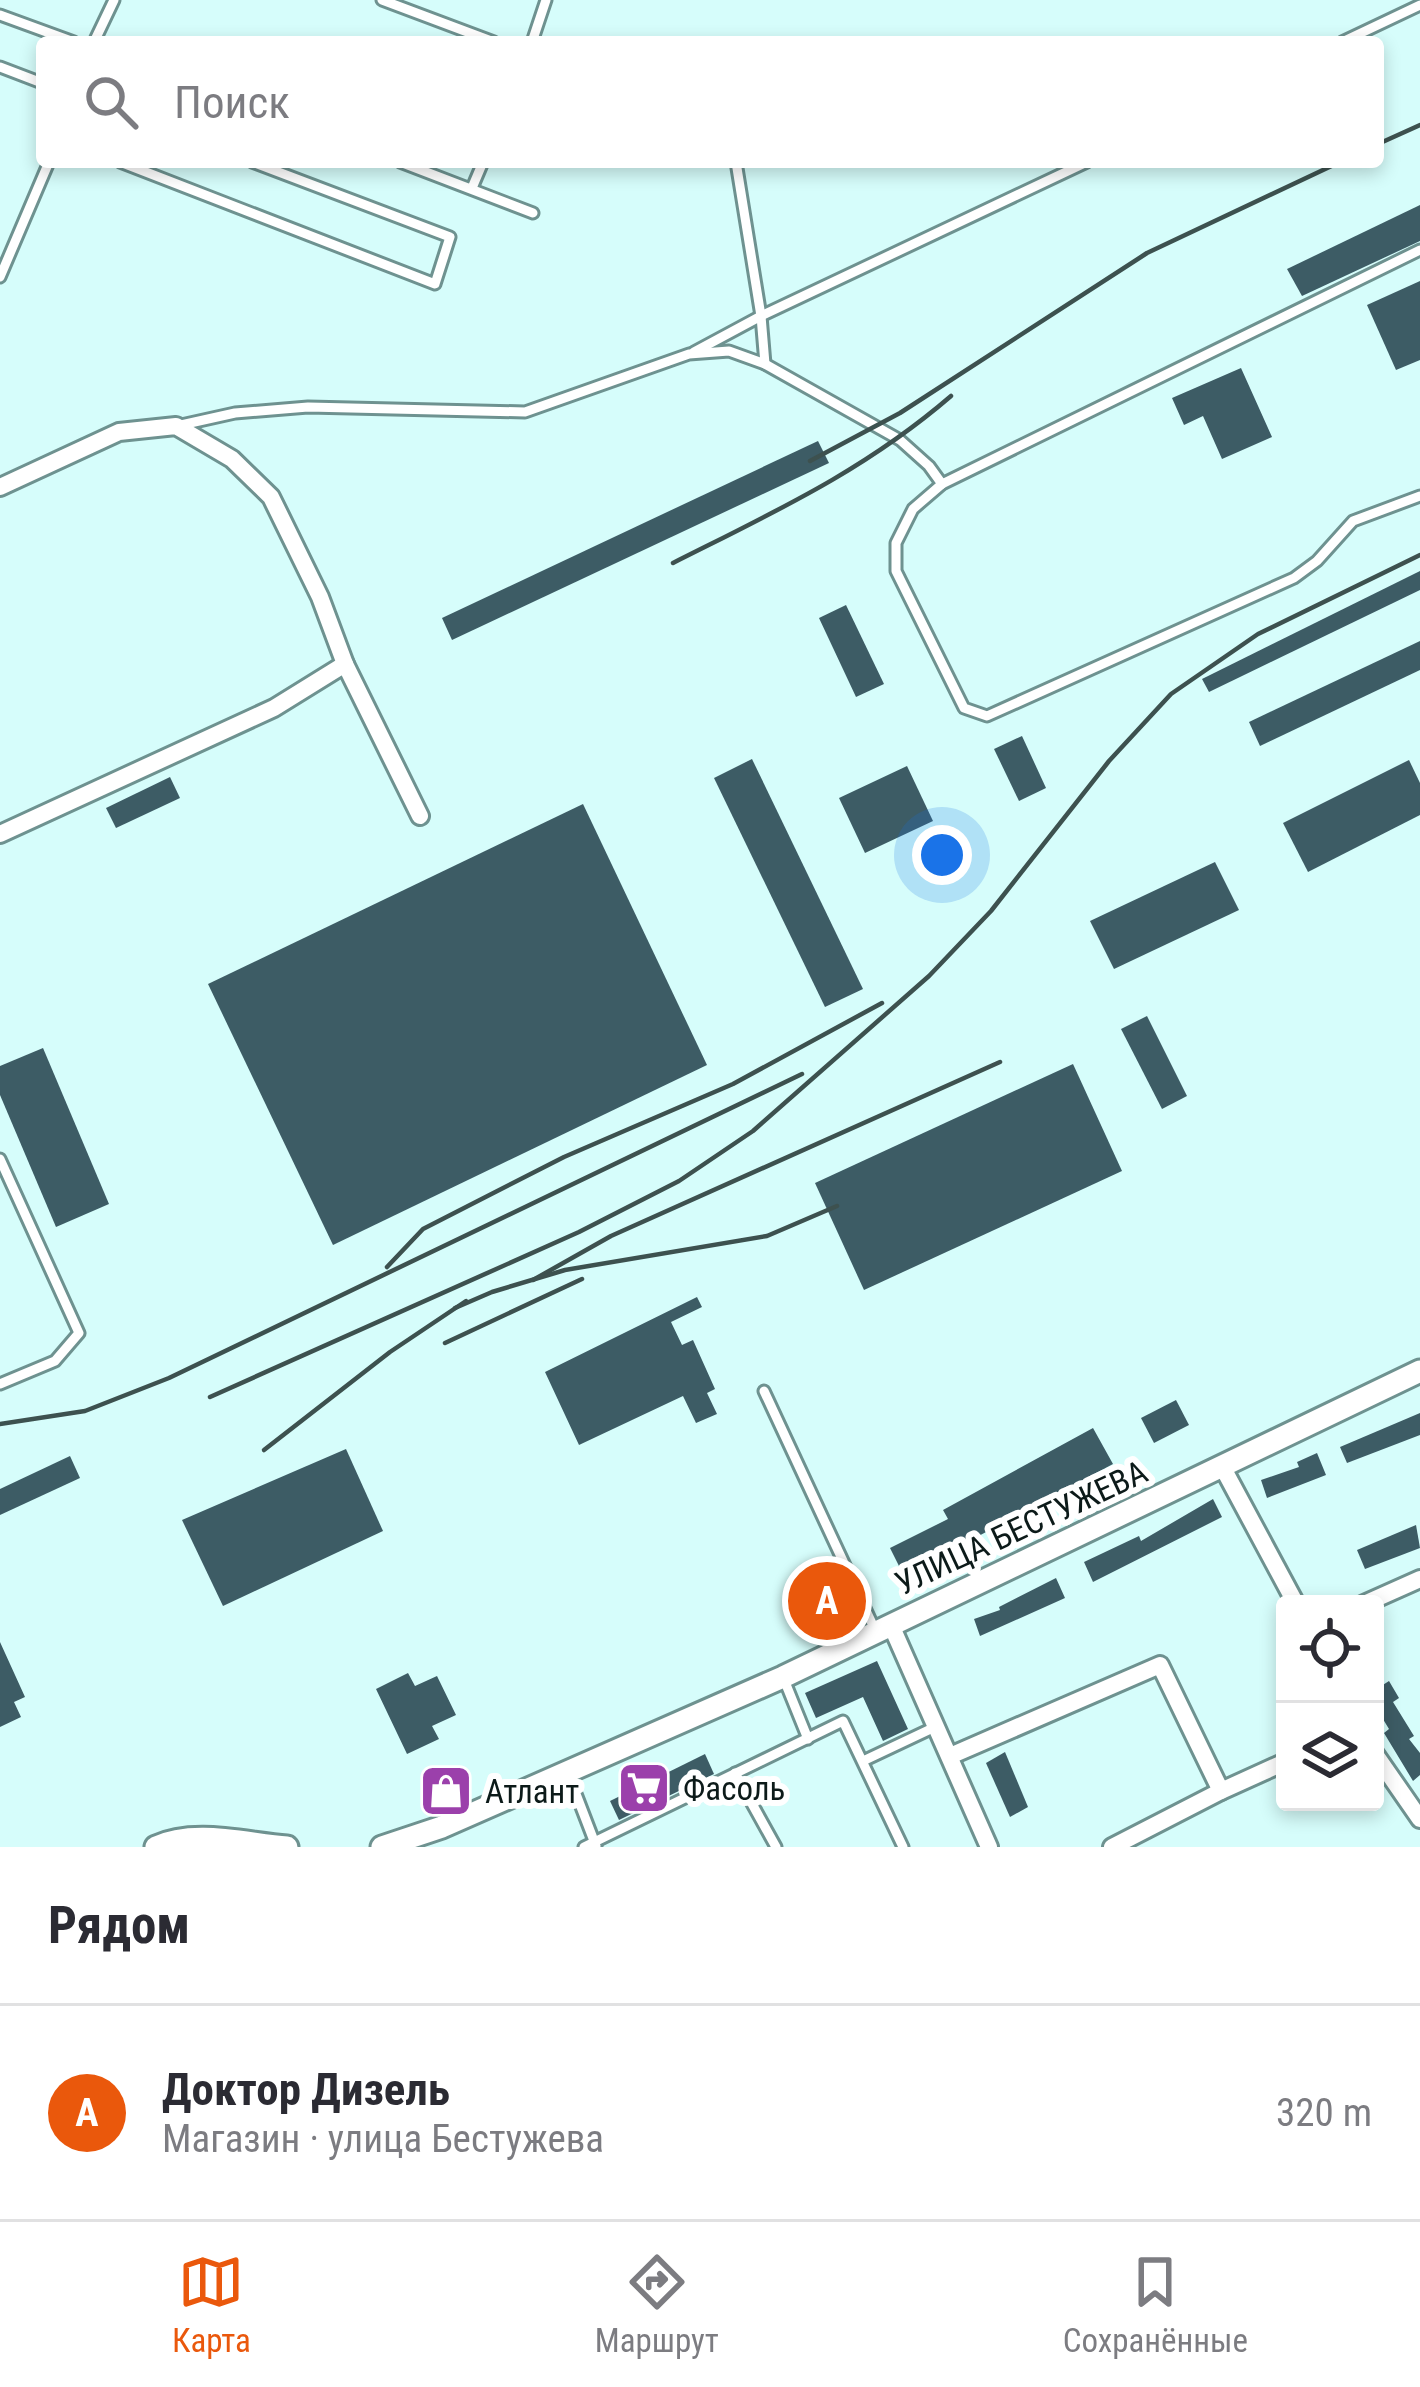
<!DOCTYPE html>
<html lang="ru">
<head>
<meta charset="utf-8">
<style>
  body { margin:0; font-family:"Roboto Condensed",sans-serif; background:#f2f2f3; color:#2b2b33 }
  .controls { position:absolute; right:36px; bottom:36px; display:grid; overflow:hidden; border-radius:12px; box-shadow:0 6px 18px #0003 }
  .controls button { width:108px; height:108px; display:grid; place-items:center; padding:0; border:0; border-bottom:3px solid #e1e1e2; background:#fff; color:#2b2b33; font:60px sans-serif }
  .you { position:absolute; left:942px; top:855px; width:42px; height:42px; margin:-30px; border:9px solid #fff; border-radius:50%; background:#1a73e8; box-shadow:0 0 0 18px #1a73e833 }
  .badge { display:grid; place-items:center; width:78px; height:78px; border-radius:50%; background:#ea580c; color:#fff; font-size:39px; font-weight:700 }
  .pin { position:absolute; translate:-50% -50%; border:6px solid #fff; box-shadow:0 3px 12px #0006 }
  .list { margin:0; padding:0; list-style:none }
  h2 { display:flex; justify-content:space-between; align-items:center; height:156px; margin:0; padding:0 48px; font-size:51px }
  h2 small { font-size:39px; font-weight:400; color:#7c7c81 }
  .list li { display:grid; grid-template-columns:78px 1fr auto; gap:36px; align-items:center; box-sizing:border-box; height:216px; padding:0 48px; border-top:3px solid #e1e1e2 }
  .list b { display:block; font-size:45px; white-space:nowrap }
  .list p { margin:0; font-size:39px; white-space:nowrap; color:#7c7c81 }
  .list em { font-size:39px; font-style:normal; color:#7c7c81 }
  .icon { flex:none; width:66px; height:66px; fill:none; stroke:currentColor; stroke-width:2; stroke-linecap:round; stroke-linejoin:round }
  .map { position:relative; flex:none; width:1420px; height:1847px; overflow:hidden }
  .search { position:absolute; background:#fff; box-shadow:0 6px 18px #0003; left:36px; right:36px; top:36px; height:132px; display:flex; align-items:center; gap:30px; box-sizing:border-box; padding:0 42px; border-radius:12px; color:#7c7c81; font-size:45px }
  .sheet { height:372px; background:#fff }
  nav { display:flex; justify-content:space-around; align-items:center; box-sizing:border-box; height:168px; border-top:3px solid #e1e1e2; background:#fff; font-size:33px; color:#7c7c81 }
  nav a { display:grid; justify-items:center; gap:6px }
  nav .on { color:#ea580c }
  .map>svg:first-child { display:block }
</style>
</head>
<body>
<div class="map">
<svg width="1420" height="1847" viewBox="0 0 1420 1847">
  <rect width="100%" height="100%" fill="#d6fdfb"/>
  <!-- building -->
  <g fill="#3d5c65">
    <path d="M1420 205V241L1302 296 1287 269Z"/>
    <path d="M1420 281V360L1396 370 1367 305Z"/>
    <path d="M1241 368 1272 437 1222 459 1203 416 1184 425 1172 398Z"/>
    <path d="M818 441 829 463 452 640 442 618Z"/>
    <path d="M1420 571V590L1209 692 1202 679Z"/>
    <path d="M846 605 884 684 856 697 819 618Z"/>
    <path d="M1420 641V670L1260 746 1249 722Z"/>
    <path d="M1022 736 1046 788 1019 801 994 749Z"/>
    <path d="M752 759 863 989 825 1007 714 778Z"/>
    <path d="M1409 760 1420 783V815L1308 872 1283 823Z"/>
    <path d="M907 766 933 821 865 853 839 798Z"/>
    <path d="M170 777 180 798 116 828 106 808Z"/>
    <path d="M583 804 707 1065 333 1245 208 984Z"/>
    <path d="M1215 862 1239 910 1114 969 1090 921Z"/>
    <path d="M1147 1016 1187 1096 1162 1109 1121 1029Z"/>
    <path d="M43 1048 109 1204 56 1227 0 1095V1066Z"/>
    <path d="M1073 1064 1122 1171 864 1290 815 1183Z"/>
    <path d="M697 1297 702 1307 671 1322 682 1345 693 1340 715 1389 707 1393 717 1414 696 1423 683 1396 579 1445 545 1372Z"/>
    <path d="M1176 1400 1189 1425 1154 1443 1141 1418Z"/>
    <path d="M1420 1413V1435L1347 1463 1340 1447Z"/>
    <path d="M1093 1428 1113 1464 904 1576 890 1548 948 1519 943 1510Z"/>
    <path d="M346 1449 383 1531 223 1606 182 1520Z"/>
    <path d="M1317 1453 1326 1475 1267 1498 1261 1480 1299 1467 1297 1462Z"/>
    <path d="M70 1456 80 1478 0 1515V1489Z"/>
    <path d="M1213 1499 1222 1517 1093 1582 1084 1562 1139 1536 1141 1541Z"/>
    <path d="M1416 1525 1420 1548 1365 1569 1357 1550Z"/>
    <path d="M1056 1578 1065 1598 980 1636 974 1619 1000 1610 999 1607Z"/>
    <path d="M0 1642 25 1697 14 1702 21 1717 0 1727Z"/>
    <path d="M877 1661 908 1729 883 1741 863 1697 816 1718 805 1693Z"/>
    <path d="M408 1673 415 1686 437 1676 456 1715 432 1726 439 1739 407 1754 376 1689Z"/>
    <path d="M1389 1681 1399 1698 1393 1702 1414 1736 1409 1739 1420 1753V1775L1413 1781 1384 1733 1389 1729 1375 1706V1690Z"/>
    <path d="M1005 1752 1028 1807 1010 1817 986 1763Z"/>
    <path d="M705 1754 714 1774 619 1820 610 1801Z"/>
  </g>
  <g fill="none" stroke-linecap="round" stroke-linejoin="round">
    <!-- service casing -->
    <g stroke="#6e9290" stroke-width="15">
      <g id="service">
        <path d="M382 0 494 42"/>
        <path d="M0 15 74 42"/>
        <path d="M94 42 114 0"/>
        <path d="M532 42 546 0"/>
        <path d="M1342 42 1420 5"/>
        <path d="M0 67 42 83"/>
        <path d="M120 162 435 284 450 237 252 162"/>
        <path d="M400 162 533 213"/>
        <path d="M736 162 761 316 765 364"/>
        <path d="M472 188 483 162"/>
        <path d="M1420 250 942 484 913 509 896 543V571L964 708 987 716 1294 578 1317 561 1353 521 1420 496"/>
        <path d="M0 277 49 162"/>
        <path d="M694 352 761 316 1087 162"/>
        <path d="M181 425 235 413 308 407 525 412 689 354 729 351 765 364 900 440 929 466 942 484"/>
        <path d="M0 1159 79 1333 55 1361 0 1384"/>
        <path d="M764 1391 876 1632"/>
        <path d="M783 1677 808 1739"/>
        <path d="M863 1761 935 1727"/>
        <path d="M568 1773 596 1846"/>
        <path d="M735 1773 776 1847"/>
        <path d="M584 1847 843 1721 903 1847"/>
      </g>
    </g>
    <!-- minor casing -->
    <g stroke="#6e9290" stroke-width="22">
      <g id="minor">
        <path d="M0 487 119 432 176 426 232 459 271 497 320 597 345 664 420 816"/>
        <path d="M0 834 274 708 345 664"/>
        <path d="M1223 1468 1296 1604"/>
        <path d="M1364 1604 1420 1579"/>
        <path d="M891 1625 989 1847"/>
        <path d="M1375 1754 1420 1819"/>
        <path d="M950 1756 1160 1665 1221 1791 1285 1762"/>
        <path d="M1112 1847 1221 1791"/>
      </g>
    </g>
    <!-- tertiary casing -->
    <g stroke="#6e9290" stroke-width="27">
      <g id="tertiary">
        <path d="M156 1847C195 1829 246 1844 287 1847"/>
        <path d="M382 1847 442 1827 783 1677 1420 1371"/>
      </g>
    </g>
    <!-- service -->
    <use href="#service" stroke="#fff" stroke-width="9"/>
    <!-- minor -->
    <use href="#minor" stroke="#fff" stroke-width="16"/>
    <!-- tertiary -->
    <use href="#tertiary" stroke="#fff" stroke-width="21"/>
    <!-- rail -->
    <g stroke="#3d514f" stroke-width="4.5">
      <path d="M1378 144 1420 125"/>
      <path d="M810 461 900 413 1147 253 1340 162"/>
      <path d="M673 563C774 512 864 471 951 396"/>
      <path d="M387 1267 423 1229 564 1157 733 1084 882 1003"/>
      <path d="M533 1280 611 1236 1000 1062"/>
      <path d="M455 1308 492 1292 565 1270 767 1236 837 1206"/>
      <path d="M445 1343 582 1279"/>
      <path d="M210 1397 579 1232 679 1181 753 1131 929 976 991 911 1109 761 1171 694 1258 634 1420 555"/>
      <path d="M0 1424 85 1411 169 1378 802 1074"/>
      <path d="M264 1450 390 1352 466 1301"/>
    </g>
  </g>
  <!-- icons -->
  <defs>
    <g id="supermarket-square" transform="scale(2.7)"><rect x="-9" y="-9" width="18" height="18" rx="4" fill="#9b40ab" stroke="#fff"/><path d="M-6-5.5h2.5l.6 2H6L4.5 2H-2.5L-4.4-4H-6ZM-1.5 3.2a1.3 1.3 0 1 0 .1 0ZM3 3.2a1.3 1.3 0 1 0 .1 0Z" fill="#fff"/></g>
    <g id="shop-square" transform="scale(2.7)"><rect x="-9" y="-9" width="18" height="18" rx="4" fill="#9b40ab" stroke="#fff"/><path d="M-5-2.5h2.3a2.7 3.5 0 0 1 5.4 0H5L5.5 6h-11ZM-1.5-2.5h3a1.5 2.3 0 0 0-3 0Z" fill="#fff"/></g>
  </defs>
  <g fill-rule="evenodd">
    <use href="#supermarket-square" x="644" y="1788"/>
    <use href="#shop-square" x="446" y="1791"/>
  </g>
  <g text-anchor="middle" stroke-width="12" stroke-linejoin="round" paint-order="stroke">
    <!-- street labels -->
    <g font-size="33" fill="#0c1a19" stroke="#fff">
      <text transform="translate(1021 1527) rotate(-25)" y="12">УЛИЦА БЕСТУЖЕВА</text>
    </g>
    <!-- poi labels -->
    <g font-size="33" fill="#0c1a19" stroke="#fff" text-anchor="start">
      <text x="683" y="1800">Фасоль</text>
      <text x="485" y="1803">Атлант</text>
    </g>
  </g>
</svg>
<div class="controls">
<button><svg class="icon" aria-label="locate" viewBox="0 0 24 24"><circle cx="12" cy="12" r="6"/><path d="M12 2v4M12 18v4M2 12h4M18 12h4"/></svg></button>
<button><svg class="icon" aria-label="layers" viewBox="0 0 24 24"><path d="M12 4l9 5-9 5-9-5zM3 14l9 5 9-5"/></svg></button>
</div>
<div class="you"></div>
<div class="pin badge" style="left:827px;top:1601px">A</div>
<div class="search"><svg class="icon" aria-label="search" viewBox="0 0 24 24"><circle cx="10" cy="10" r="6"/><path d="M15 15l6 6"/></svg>Поиск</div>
</div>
<section class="sheet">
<h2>Рядом<small></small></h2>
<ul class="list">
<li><span class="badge">A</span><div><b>Доктор Дизель</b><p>Магазин · улица Бестужева</p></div><em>320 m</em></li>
</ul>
</section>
<nav>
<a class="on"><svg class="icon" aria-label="map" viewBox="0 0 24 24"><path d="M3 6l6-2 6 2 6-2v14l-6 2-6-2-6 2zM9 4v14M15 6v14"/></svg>Карта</a>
<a><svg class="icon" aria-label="directions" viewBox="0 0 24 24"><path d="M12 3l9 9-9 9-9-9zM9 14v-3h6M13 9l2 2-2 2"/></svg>Маршрут</a>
<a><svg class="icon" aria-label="saved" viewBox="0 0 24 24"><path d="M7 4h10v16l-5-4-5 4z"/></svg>Сохранённые</a>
</nav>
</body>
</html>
